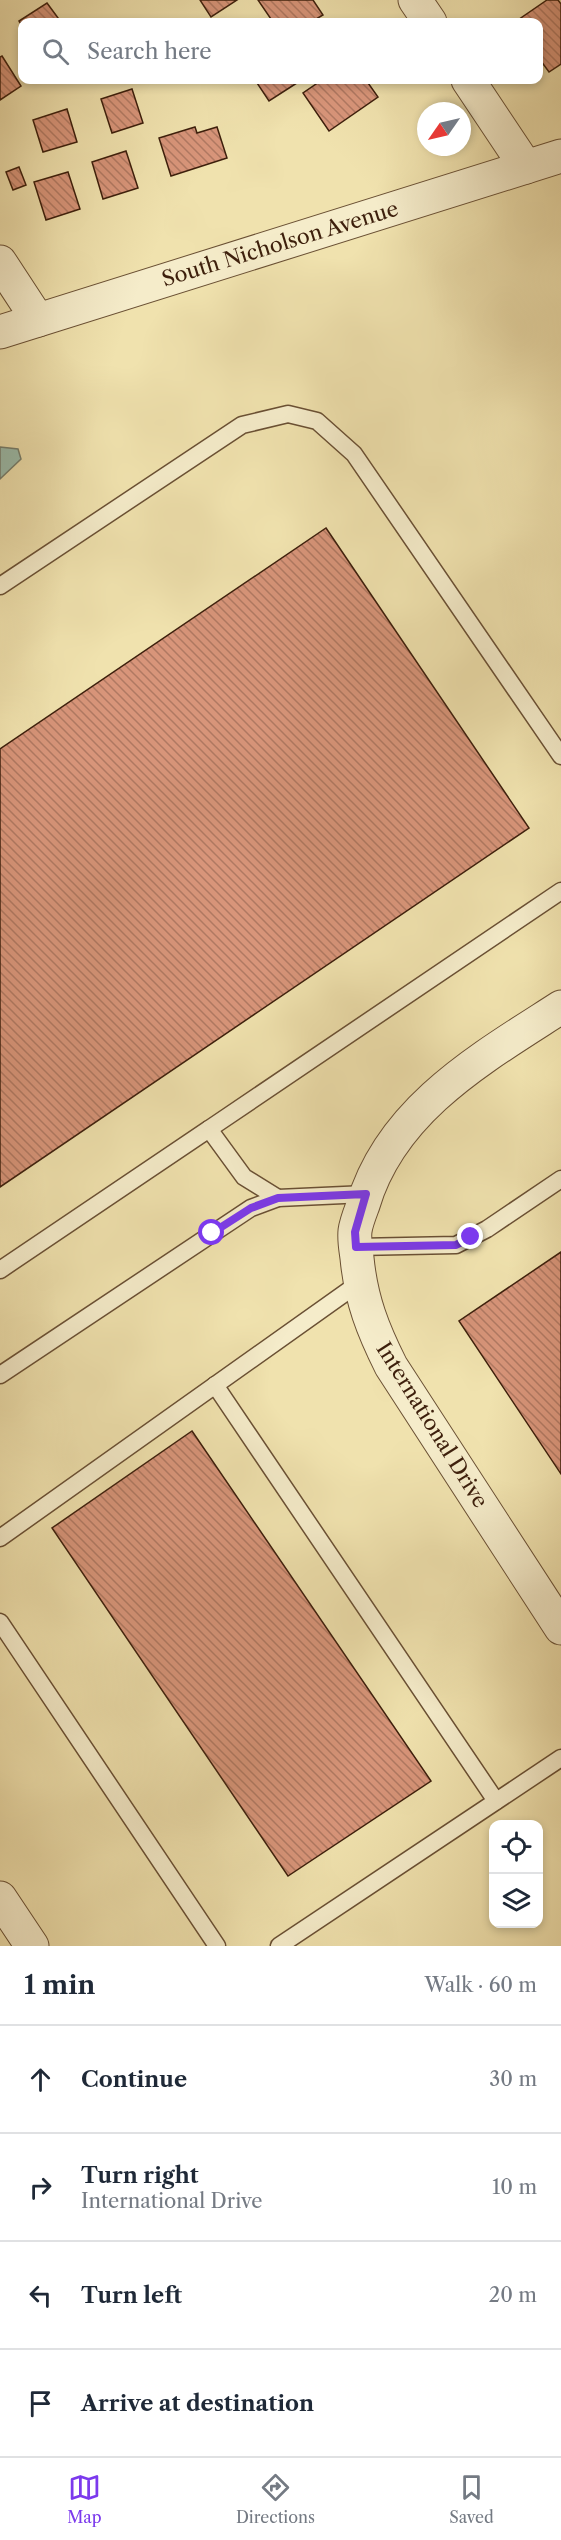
<!DOCTYPE html>
<html lang="en">
<head>
<meta charset="utf-8">
<style>
  body { margin:0; font-family:"Libre Caslon Text",serif; background:#f2f2f3; color:#1f2937 }
  .controls { position:absolute; right:18px; bottom:18px; display:grid; overflow:hidden; border-radius:12px; box-shadow:0 3px 9px #0003 }
  .controls button { width:54px; height:54px; display:grid; place-items:center; padding:0; border:0; border-bottom:2px solid #e0e1e3; background:#fff; color:#1f2937; font:30px sans-serif }
  .compass { position:absolute; left:417px; top:102px; width:54px; height:54px; border-radius:50%; background:#fff; box-shadow:0 3px 9px #0003; rotate:236deg }
  .stop { position:absolute; width:18px; height:18px; margin:-14px; border:4px solid #7c3aed; border-radius:50%; background:#fff }
  .stop.end { background:#7c3aed; border-color:#fff; box-shadow:0 2px 6px #0008 }
  .list { margin:0; padding:0; list-style:none }
  h2 { display:flex; justify-content:space-between; align-items:center; height:78px; margin:0; padding:0 24px; font-size:26px }
  h2 small { font-size:20px; font-weight:400; color:#747a83 }
  .list li { display:grid; grid-template-columns:39px 1fr auto; gap:18px; align-items:center; box-sizing:border-box; height:108px; padding:0 24px; border-top:2px solid #e0e1e3 }
  .list b { display:block; font-size:22px; white-space:nowrap }
  .list p { margin:0; font-size:20px; white-space:nowrap; color:#747a83 }
  .list em { font-size:20px; font-style:normal; color:#747a83 }
  .icon { flex:none; width:33px; height:33px; fill:none; stroke:currentColor; stroke-width:2; stroke-linecap:round; stroke-linejoin:round }
  .map { position:relative; flex:none; width:561px; height:1946px; overflow:hidden }
  .search { position:absolute; background:#fff; box-shadow:0 3px 9px #0003; left:18px; right:18px; top:18px; height:66px; display:flex; align-items:center; gap:15px; box-sizing:border-box; padding:0 21px; border-radius:12px; color:#747a83; font-size:22px }
  .sheet { height:510px; background:#fff }
  nav { display:flex; justify-content:space-around; align-items:center; box-sizing:border-box; height:84px; border-top:2px solid #e0e1e3; background:#fff; font-size:16px; color:#747a83 }
  nav a { display:grid; justify-items:center; gap:3px }
  nav .on { color:#7c3aed }
  .map>svg:first-child { display:block }
</style>
</head>
<body>
<div class="map">
<svg width="561" height="1946" viewBox="0 0 561 1946">
  <defs>
    <pattern id="building-back-hatch" width="6" height="6" patternUnits="userSpaceOnUse" patternTransform="scale(1.5)"><rect width="6" height="6" fill="#d8957a"/><path d="M-1 5l2 2M0 0l6 6M5-1l2 2" fill="none" stroke="#b07962"/></pattern>
  </defs>
  <rect width="100%" height="100%" fill="#f0e2ae"/>
  <filter id="stains"><feTurbulence type="fractalNoise" baseFrequency=".00333" numOctaves="4"/><feColorMatrix values="0 0 0 0 .2 0 0 0 0 .09 0 0 0 0 .02 0 0 0 .5 -.17"/></filter>
  <radialGradient id="worn" r=".72"><stop offset=".6" stop-color="#630" stop-opacity="0"/><stop offset="1" stop-color="#630" stop-opacity=".3"/></radialGradient>
  <!-- water -->
  <path fill="#9abdad" stroke="#757e6d" stroke-width="1.5" d="M0 447 18 449 21 459 0 479Z"/>
  <!-- building -->
  <g fill="url(#building-back-hatch)" stroke="#3d1f0c" stroke-width="1.5">
    <path d="M200 0H237L211 17Z"/>
    <path d="M258 0H313L323 15 311 22H273Z"/>
    <path d="M547 0H558L561 4V64L549 72 538 57V22H515Z"/>
    <path d="M47 3 61 22H22V26L19 21Z"/>
    <path d="M2 56 21 86 0 100V57Z"/>
    <path d="M255 80H298L300 81 269 101Z"/>
    <path d="M322 80H366L378 97 329 131 303 93Z"/>
    <path d="M132 89 143 123 112 133 101 99Z"/>
    <path d="M67 109 77 142 43 152 33 120Z"/>
    <path d="M195 127 197 133 217 127 227 158 171 176 159 138Z"/>
    <path d="M126 151 138 188 103 199 92 162Z"/>
    <path d="M19 167 26 185 13 190 6 172Z"/>
    <path d="M68 172 80 209 46 220 34 182Z"/>
    <path d="M326 528 529 828 0 1187V749Z"/>
    <path d="M561 1252V1474L459 1321Z"/>
    <path d="M192 1431 431 1781 288 1876 52 1528Z"/>
  </g>
  <g fill="none" stroke-linecap="round" stroke-linejoin="round">
    <!-- service casing -->
    <g stroke="#6a5034" stroke-width="19">
      <g id="service">
        <path d="M0 586 242 425 288 414 317 421 354 454 561 756"/>
        <path d="M209 1129 561 891"/>
        <path d="M356 1247 456 1245 487 1229 561 1179"/>
        <path d="M0 1270 209 1129 244 1177 278 1198"/>
        <path d="M0 1375 251 1208 278 1198 366 1194"/>
        <path d="M215 1385 496 1801"/>
        <path d="M0 1538 359 1283"/>
        <path d="M0 1622 217 1946"/>
        <path d="M279 1946 561 1758"/>
      </g>
    </g>
    <!-- minor casing -->
    <g stroke="#6a5034" stroke-width="35">
      <g id="minor">
        <path d="M415 0 430 22"/>
        <path d="M468 80 526 167"/>
        <path d="M0 262 38 320"/>
        <path d="M0 332 561 156"/>
        <path d="M561 1007C482 1058 391 1109 363 1205 360 1213 356 1223 355 1231 354 1240 356 1250 357 1258 361 1300 373 1330 391 1366L561 1628"/>
        <path d="M0 1898 32 1946"/>
      </g>
    </g>
    <!-- service -->
    <use href="#service" stroke="#f5ecca" stroke-width="16"/>
    <!-- minor -->
    <use href="#minor" stroke="#f5ecca" stroke-width="33"/>
  </g>
  <g fill="none" stroke-linecap="round" stroke-linejoin="round">
    <!-- route -->
    <path stroke="#7c3aed" stroke-width="8" d="M212 1233 251 1208 278 1198 366 1194 355 1232 356 1247 456 1245 471 1237"/>
  </g>
  <g text-anchor="middle" stroke-width="4.5" stroke-linejoin="round" paint-order="stroke">
    <!-- street labels -->
    <g font-size="21" fill="#3d1f0c" stroke="#f5ecca">
      <text transform="translate(280 244) rotate(-17)" y="7">South Nicholson Avenue</text>
      <text transform="translate(432 1425) rotate(58)" y="7">International Drive</text>
    </g>
  </g>
  <rect width="100%" height="100%" filter="url(#stains)"/>
  <rect width="100%" height="100%" fill="url(#worn)"/>
</svg>
<div class="controls">
<button><svg class="icon" aria-label="locate" viewBox="0 0 24 24"><circle cx="12" cy="12" r="6"/><path d="M12 2v4M12 18v4M2 12h4M18 12h4"/></svg></button>
<button><svg class="icon" aria-label="layers" viewBox="0 0 24 24"><path d="M12 4l9 5-9 5-9-5zM3 14l9 5 9-5"/></svg></button>
</div>
<svg class="compass" viewBox="-18 -18 36 36"><path d="M0-13l5 13h-10z" fill="#e53935"/><path d="M0 13l5-13h-10z" fill="#747a83"/></svg>
<div class="stop" style="left:212px;top:1233px"></div>
<div class="stop end" style="left:471px;top:1237px"></div>
<div class="search"><svg class="icon" aria-label="search" viewBox="0 0 24 24"><circle cx="10" cy="10" r="6"/><path d="M15 15l6 6"/></svg>Search here</div>
</div>
<section class="sheet">
<h2>1 min<small>Walk · 60 m</small></h2>
<ul class="list">
<li><svg class="icon" aria-label="ahead" viewBox="0 0 24 24"><path d="M12 20V5M6 11l6-6 6 6"/></svg><div><b>Continue</b></div><em>30 m</em></li>
<li><svg class="icon" aria-label="right" viewBox="0 0 24 24"><path d="M7 20v-9h11M14 6l5 5-5 5"/></svg><div><b>Turn right</b><p>International Drive</p></div><em>10 m</em></li>
<li><svg class="icon" aria-label="left" viewBox="0 0 24 24"><path d="M17 20v-9H6M10 6l-5 5 5 5"/></svg><div><b>Turn left</b></div><em>20 m</em></li>
<li><svg class="icon" aria-label="arrive" viewBox="0 0 24 24"><path d="M6 21V4h12l-3 4 3 4H6"/></svg><div><b>Arrive at destination</b></div></li>
</ul>
</section>
<nav>
<a class="on"><svg class="icon" aria-label="map" viewBox="0 0 24 24"><path d="M3 6l6-2 6 2 6-2v14l-6 2-6-2-6 2zM9 4v14M15 6v14"/></svg>Map</a>
<a><svg class="icon" aria-label="directions" viewBox="0 0 24 24"><path d="M12 3l9 9-9 9-9-9zM9 14v-3h6M13 9l2 2-2 2"/></svg>Directions</a>
<a><svg class="icon" aria-label="saved" viewBox="0 0 24 24"><path d="M7 4h10v16l-5-4-5 4z"/></svg>Saved</a>
</nav>
</body>
</html>
